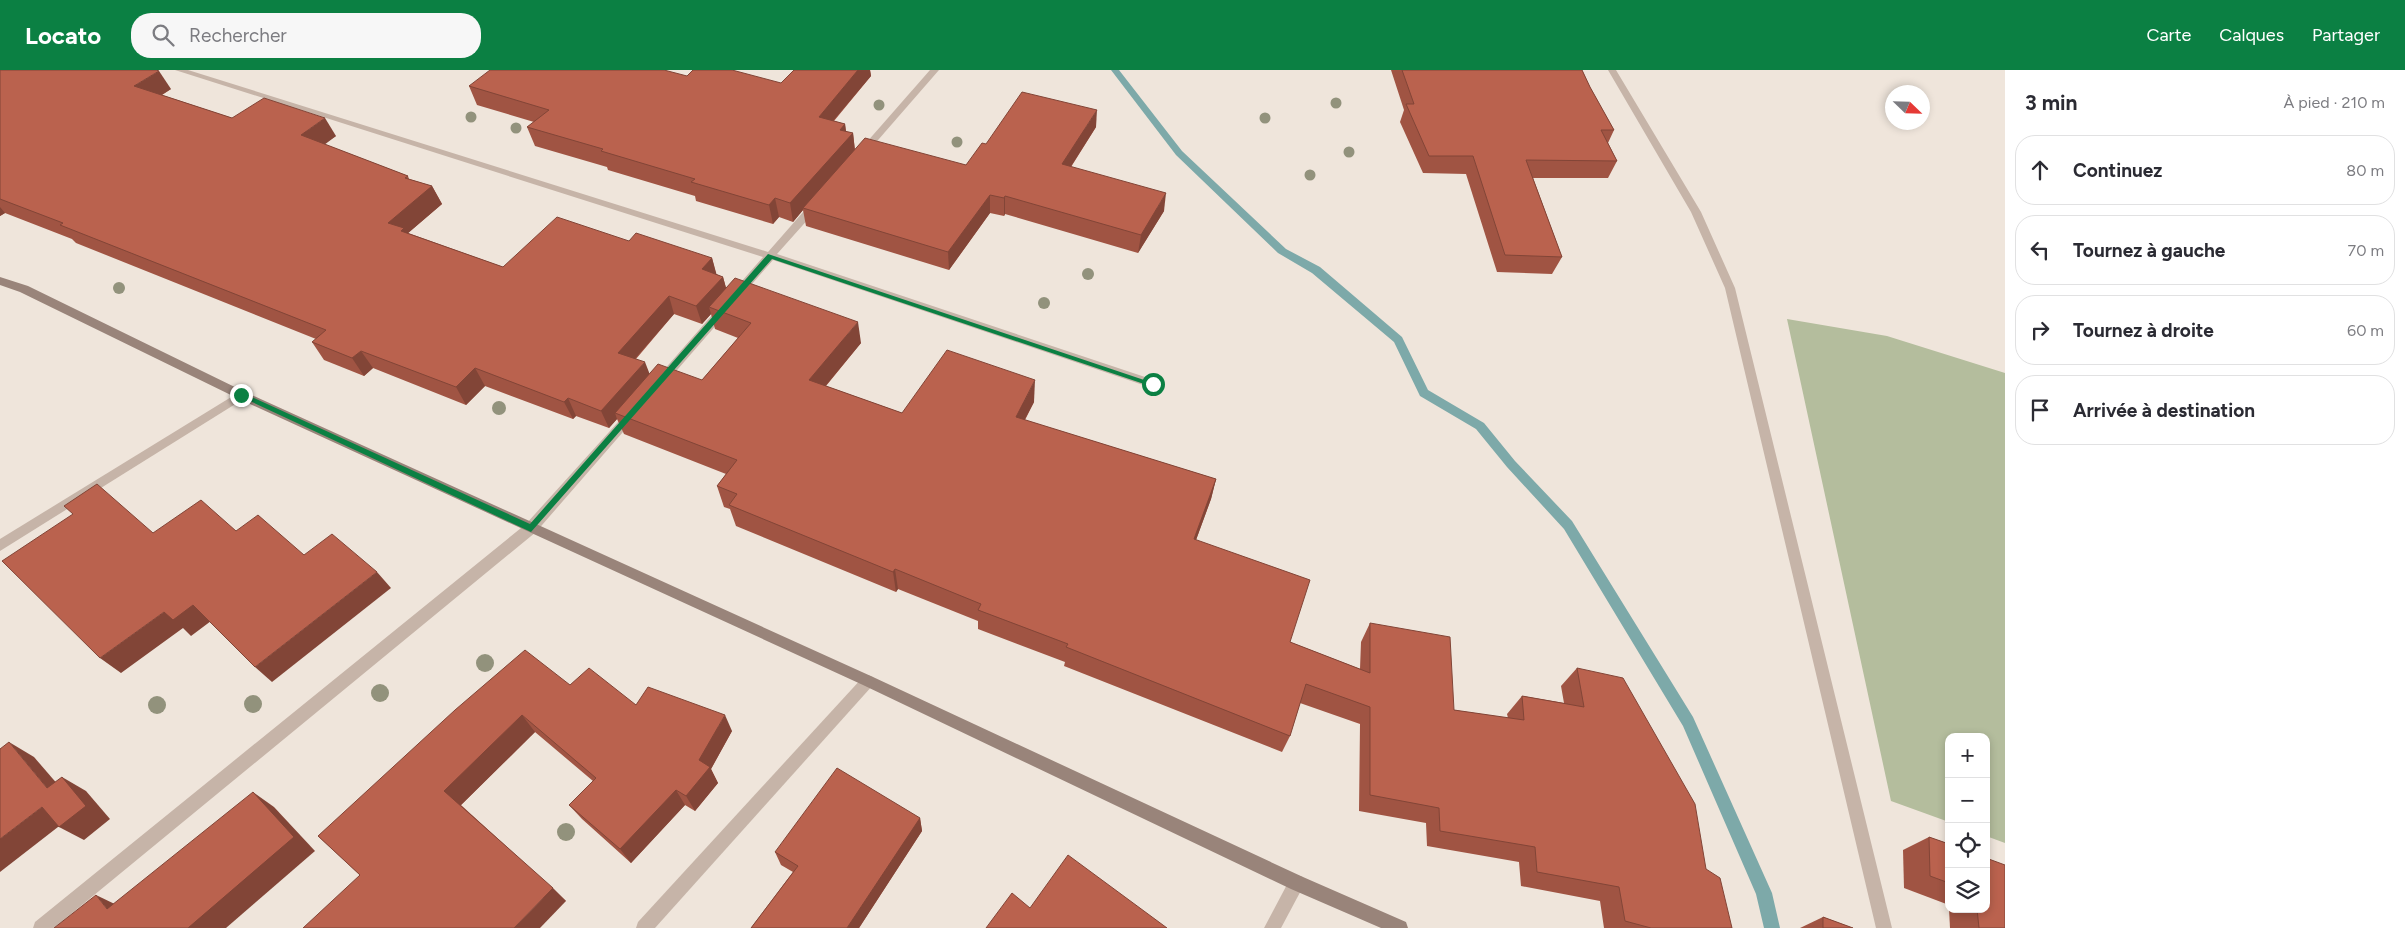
<!DOCTYPE html>
<html lang="fr">
<head>
<meta charset="utf-8">
<style>
  body { margin:0; font-family:Figtree,sans-serif; background:#f7f7f7; color:#2b2b33 }
  .controls { position:absolute; right:15px; bottom:15px; display:grid; overflow:hidden; border-radius:10px; box-shadow:0 2px 8px #0003 }
  .controls button { width:45px; height:45px; display:grid; place-items:center; padding:0; border:0; border-bottom:1px solid #e1e1e2; background:#fff; color:#2b2b33; font:25px sans-serif }
  .compass { position:absolute; left:1885px; top:15px; width:45px; height:45px; border-radius:50%; background:#fff; box-shadow:0 2px 8px #0003; rotate:113deg }
  .stop { position:absolute; width:15px; height:15px; margin:-11px; border:4px solid #0b8043; border-radius:50%; background:#fff }
  .stop.end { background:#0b8043; border-color:#fff; box-shadow:0 1px 5px #0008 }
  .list { margin:0; padding:0; list-style:none }
  h2 { display:flex; justify-content:space-between; align-items:center; height:65px; margin:0; padding:0 20px; font-size:21px }
  h2 small { font-size:16px; font-weight:400; color:#7c7c81 }
  .list li { display:grid; grid-template-columns:32px 1fr auto; gap:15px; align-items:center; box-sizing:border-box; height:70px; margin:0 10px 10px; padding:0 10px; border:1px solid #e1e1e2; border-radius:20px }
  .list b { display:block; font-size:19px; white-space:nowrap }
  .list em { font-size:16px; font-style:normal; color:#7c7c81 }
  .icon { flex:none; width:28px; height:28px; fill:none; stroke:currentColor; stroke-width:2; stroke-linecap:round; stroke-linejoin:round }
  .map { position:relative; flex:none; width:2005px; height:858px; overflow:hidden }
  header { display:flex; align-items:center; gap:30px; box-sizing:border-box; height:70px; padding:0 25px; background:#0b8043; color:#fff }
  header strong { font-size:24px }
  nav { display:flex; gap:28px; margin-inline-start:auto; font-size:18px }
  .search { width:350px; height:45px; background:#f7f7f7; display:flex; align-items:center; gap:12px; box-sizing:border-box; padding:0 18px; border-radius:20px; color:#7c7c81; font-size:19px }
  main { display:flex }
  aside { flex:1; background:#fff }
  .map>svg:first-child { display:block }
</style>
</head>
<body>
<header>
<strong>Locato</strong>
<div class="search"><svg class="icon" aria-label="search" viewBox="0 0 24 24"><circle cx="10" cy="10" r="6"/><path d="M15 15l6 6"/></svg>Rechercher</div>
<nav><a>Carte</a><a>Calques</a><a>Partager</a></nav>
</header>
<main>
<div class="map">
<svg width="2005" height="858" viewBox="0 0 2005 858">
  <rect width="100%" height="100%" fill="#efe5db"/>
  <!-- green -->
  <path fill="#b4bd9d" d="M1787 249 1887 266 2005 303V773L1986 766V667H1949V752L1891 731Z"/>
  <g fill="none" stroke-linecap="round" stroke-linejoin="round">
    <!-- stream -->
    <path fill="#7da9a9" fill-rule="evenodd" d="M1111 0H1119L1182 81 1286 179 1320 197 1402 267 1428 320 1484 353 1515 391 1572 451 1693 647 1772 823 1780 858H1764L1756 824 1683 656 1564 459 1507 397 1476 359 1420 326 1394 272 1312 203 1278 183 1176 85Z"/>
    <!-- street -->
    <g fill="#c6b4a8" fill-rule="evenodd">
      <path d="M175 0H188L768 182 811 133H819V137L777 184 1157 311 1159 314 1153 318 1149 317 773 190 664 315H656L654 312 656 309 763 187Z"/>
      <path d="M930 0H939L865 85H859V81Z"/>
      <path d="M1608 0H1616L1701 142 1735 218 1892 858H1876L1725 218 1691 142Z"/>
      <path d="M241 321 245 322 247 325 245 328 0 481V469Z"/>
      <path d="M632 340 636 341 638 344 636 347 536 462 54 858H33L35 852 526 454 628 341Z"/>
      <path d="M868 605 873 607 875 611 873 615 655 858H636L638 852 863 607Z"/>
      <path d="M1297 805 1303 807 1305 813 1281 858H1264L1291 807Z"/>
    </g>
    <!-- secondary -->
    <path fill="#99847a" fill-rule="evenodd" d="M0 207 28 216 245 322 873 607 1303 807 1406 852 1408 858H1381L1291 819 863 615 237 328 20 222 0 215Z"/>
  </g>
  <!-- trees -->
  <g fill="#92927c">
    <circle cx="1336" cy="33" r="5.5"/>
    <circle cx="879" cy="35" r="5.5"/>
    <circle cx="471" cy="47" r="5.5"/>
    <circle cx="1265" cy="48" r="5.5"/>
    <circle cx="516" cy="58" r="5.5"/>
    <circle cx="957" cy="72" r="5.5"/>
    <circle cx="1349" cy="82" r="5.5"/>
    <circle cx="1310" cy="105" r="5.5"/>
    <circle cx="1088" cy="204" r="6"/>
    <circle cx="119" cy="218" r="6"/>
    <circle cx="1044" cy="233" r="6"/>
    <circle cx="499" cy="338" r="7"/>
    <circle cx="485" cy="593" r="9"/>
    <circle cx="380" cy="623" r="9"/>
    <circle cx="253" cy="634" r="9"/>
    <circle cx="157" cy="635" r="9"/>
    <circle cx="566" cy="762" r="9"/>
  </g>
  <!-- wall -->
  <g fill="#a05443" fill-rule="evenodd">
    <path d="M0 0 171 19 162 25 232 48 336 66 324 74 408 106 409 109 432 116 442 134 408 163 503 197 629 171 712 188 716 204 723 207 726 218 861 273 826 316 902 343 1034 332 1025 350 1216 409 1211 429 1196 470 1290 572 1360 599 1361 572 1370 553 1454 640 1508 648 1507 644 1522 626 1564 633 1561 616 1577 598 1706 799 1732 858H1604L1600 831 1521 816 1519 792 1427 776 1426 753 1359 741 1360 654 1300 633 1290 666 1282 682 1064 596 1065 592 978 559V551L898 519 896 522 736 456 730 439 724 437 717 416 726 404 624 364 617 349 609 358 576 346 573 349 485 316 466 335 373 298 364 306 324 290 312 272 316 269 76 173 72 169 5 143 0 146ZM674 244 702 254 711 244 715 259 738 268 702 310 649 304 636 289Z"/>
    <path d="M794 0H870L871 6 834 51 845 54 846 62 853 63 855 80 966 95 986 74 1096 57 1071 97 1164 141 1138 183 1005 144 1004 146 990 143 949 200 806 156 803 140 793 152 779 147 773 154 696 131 695 126 608 100 607 97 535 76 527 57 534 52 477 35 469 16 687 6 781 13Z"/>
    <path d="M1391 0H1582L1590 17 1614 60 1608 73 1617 91 1608 108H1533L1562 187 1552 204 1497 202 1466 104 1423 103 1400 52 1404 40Z"/>
    <path d="M570 615 636 635 732 661 711 699 718 713 695 741 685 735 631 793 582 749 569 735 593 711 535 662 461 735 566 831 360 805 318 766Z"/>
    <path d="M920 748 922 761 859 858H751L793 802 781 795 775 782Z"/>
    <path d="M1929 767 1949 774V835L1904 818 1903 780Z"/>
    <path d="M1949 839H1986L2005 858H1950Z"/>
    <path d="M1823 847 1853 858H1800Z"/>
  </g>
  <!-- shaded-wall -->
  <g fill="#824537">
    <path d="M858 0H870L871 6 821 65 819 47Z"/>
    <path d="M159 1 171 19 147 34 134 16Z"/>
    <path d="M1097 40 1096 57 1061 112 1062 94Z"/>
    <path d="M325 48 336 66 312 84 301 65Z"/>
    <path d="M845 54 847 69 853 63 855 82 803 138V140L793 152 790 133 840 60Z"/>
    <path d="M432 116 442 134 407 164 414 176 388 153Z"/>
    <path d="M1166 123 1164 141 1138 183 1141 165Z"/>
    <path d="M990 125V143L949 200 948 182Z"/>
    <path d="M1005 126V144L1004 146V128Z"/>
    <path d="M775 128 779 147 773 154 769 135Z"/>
    <path d="M0 137 5 143 0 146Z"/>
    <path d="M712 188 717 206 702 199Z"/>
    <path d="M723 207 728 225 709 237 711 244 702 254 696 236Z"/>
    <path d="M669 226 674 244 625 300 618 283Z"/>
    <path d="M858 252 861 273 813 331 809 310Z"/>
    <path d="M361 281 373 298 364 306 352 288Z"/>
    <path d="M645 292 652 310 615 343 617 349 609 358 601 341Z"/>
    <path d="M475 298 485 316 466 335 456 317Z"/>
    <path d="M1035 310 1034 332 1015 368 1016 347Z"/>
    <path d="M568 328 576 346 573 349 564 332Z"/>
    <path d="M1216 409 1211 429 1189 489 1194 469Z"/>
    <path d="M895 499 898 519 896 522 893 502Z"/>
    <path d="M377 502 391 518 272 612 255 597Z"/>
    <path d="M193 535 211 551 191 566 183 558 121 603 100 588 164 542Z"/>
    <path d="M522 645 535 662 460 736 444 721Z"/>
    <path d="M725 645 732 661 711 699 718 713 695 741 686 726 699 690Z"/>
    <path d="M9 672 34 687 72 731 47 718Z"/>
    <path d="M62 707 86 721 110 749 84 770 59 757Z"/>
    <path d="M676 720 685 735 631 793 620 779Z"/>
    <path d="M253 722 274 737 315 781 226 858H188Z"/>
    <path d="M42 737 67 750 0 802V769Z"/>
    <path d="M920 748 922 761 859 858H847Z"/>
    <path d="M553 818 566 831 540 858H514Z"/>
    <path d="M96 825 123 838 107 839Z"/>
  </g>
  <!-- building -->
  <g fill="#ba624e" stroke="#824537">
    <path d="M0 0H156L159 1 134 16 232 48 264 28 325 48 301 65 408 106 405 108 432 116 388 153 404 158 401 161 503 197 557 147 629 171 636 163 712 188 702 199 723 207 696 236 669 226 618 283 645 292 601 341 568 328 564 332 475 298 456 317 361 281 352 288 312 272 326 260 60 155 63 153 0 129Z"/>
    <path d="M490 0H664L687 6 693 0H732L781 13 794 0H858L819 47 845 54 840 60 853 63 790 133 775 128 769 135 691 112 695 109 601 81 603 79 527 57 549 40 469 16Z"/>
    <path d="M1402 0H1582L1590 17 1614 60H1601L1617 91 1526 90 1562 187 1505 185 1473 86H1429L1406 34H1414Z"/>
    <path d="M1022 22 1097 40 1062 94 1166 123 1141 165 1005 126 1004 128 990 125 948 182 803 138 865 68 966 95 982 73 986 74Z"/>
    <path d="M735 208 858 252 809 310 902 343 947 280 1035 310 1016 347 1216 409 1194 469 1310 510 1290 572 1370 603V553L1450 567 1454 640 1524 650 1522 626 1584 637 1577 598 1623 608 1695 734 1706 799 1720 808 1732 858H1651L1625 851 1619 817 1537 802 1535 777 1440 761 1439 738 1370 725V637L1306 614 1290 666 1066 577 1068 574 978 540 981 534 895 499 893 502 729 435 737 424 717 416 737 390 615 343 658 294 702 310 751 253 709 237Z"/>
    <path d="M97 414 153 463 201 430 236 461 258 445 304 485 332 464 377 502 255 597 193 535 173 550 164 542 100 588 2 491 73 444 64 436Z"/>
    <path d="M525 580 570 615 589 598 636 635 648 617 725 645 699 690 710 697 686 726 676 720 620 779 569 735 596 708 522 645 444 721 553 818 514 858H303L360 805 318 766 455 640Z"/>
    <path d="M9 672 47 718 62 707 86 736 59 757 42 737 0 769V679Z"/>
    <path d="M837 698 920 748 847 858H751L798 796 775 782Z"/>
    <path d="M253 722 294 767 188 858H54L96 825 107 839Z"/>
    <path d="M1929 767 1949 774V813L1930 806Z"/>
    <path d="M1068 785 1167 858H986L1012 823 1030 838Z"/>
    <path d="M1986 788 2005 795V858H1979L1977 839H1986Z"/>
    <path d="M1823 847 1853 858H1823Z"/>
  </g>
  <!-- route -->
  <path fill="#0b8043" d="M768 184 1156 314 1150 316 772 189 531 462 237 325 243 323 530 454Z"/>
</svg>
<div class="controls">
<button>+</button>
<button>−</button>
<button><svg class="icon" aria-label="locate" viewBox="0 0 24 24"><circle cx="12" cy="12" r="6"/><path d="M12 2v4M12 18v4M2 12h4M18 12h4"/></svg></button>
<button><svg class="icon" aria-label="layers" viewBox="0 0 24 24"><path d="M12 4l9 5-9 5-9-5zM3 14l9 5 9-5"/></svg></button>
</div>
<svg class="compass" viewBox="-18 -18 36 36"><path d="M0-13l5 13h-10z" fill="#e53935"/><path d="M0 13l5-13h-10z" fill="#7c7c81"/></svg>
<div class="stop" style="left:1153px;top:314px"></div>
<div class="stop end" style="left:241px;top:325px"></div>
</div>
<aside>
<h2>3 min<small>À pied · 210 m</small></h2>
<ul class="list">
<li><svg class="icon" aria-label="ahead" viewBox="0 0 24 24"><path d="M12 20V5M6 11l6-6 6 6"/></svg><div><b>Continuez</b></div><em>80 m</em></li>
<li><svg class="icon" aria-label="left" viewBox="0 0 24 24"><path d="M17 20v-9H6M10 6l-5 5 5 5"/></svg><div><b>Tournez à gauche</b></div><em>70 m</em></li>
<li><svg class="icon" aria-label="right" viewBox="0 0 24 24"><path d="M7 20v-9h11M14 6l5 5-5 5"/></svg><div><b>Tournez à droite</b></div><em>60 m</em></li>
<li><svg class="icon" aria-label="arrive" viewBox="0 0 24 24"><path d="M6 21V4h12l-3 4 3 4H6"/></svg><div><b>Arrivée à destination</b></div></li>
</ul>
</aside>
</main>
</body>
</html>
